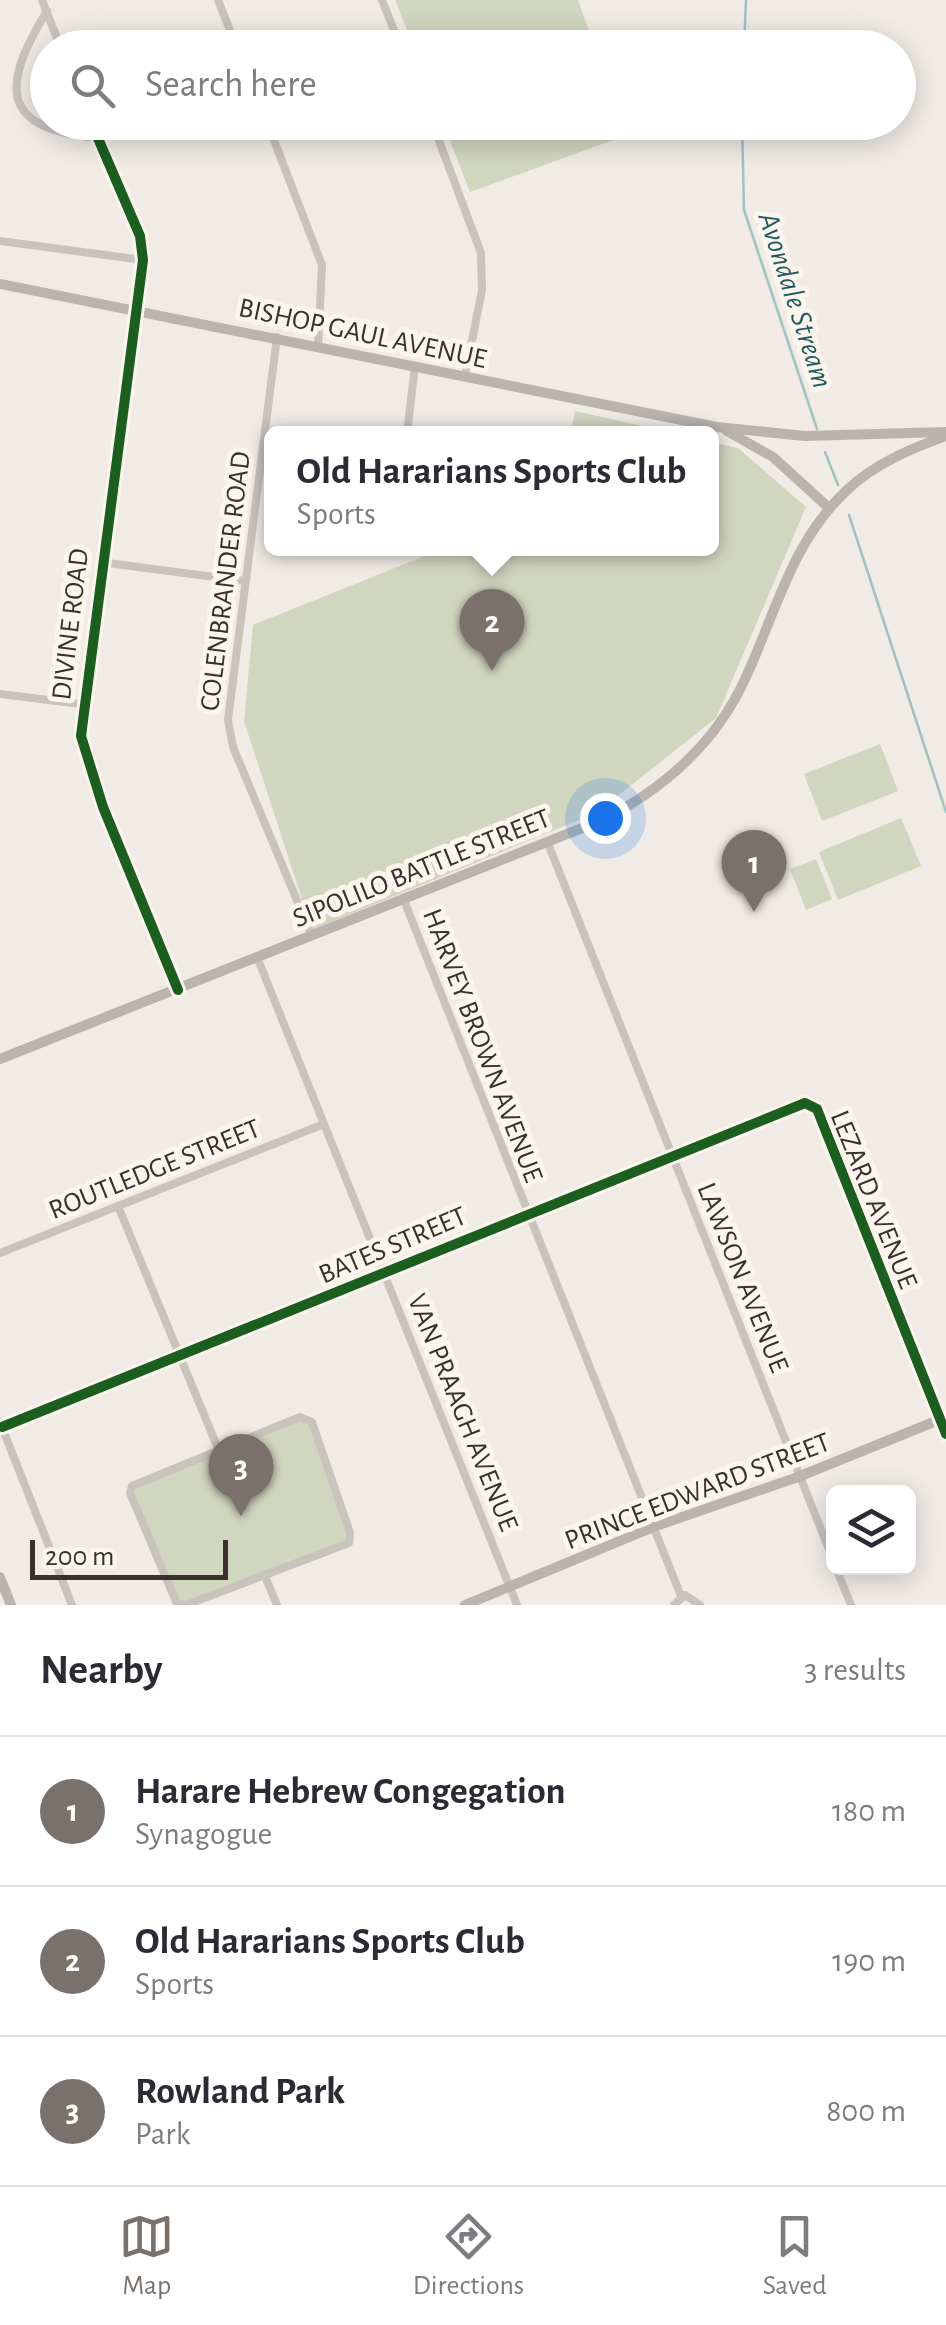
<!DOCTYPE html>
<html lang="en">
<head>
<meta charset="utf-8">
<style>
  body { margin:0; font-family:"Alegreya Sans",sans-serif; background:#f2f2f3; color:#2b2b33 }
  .controls { position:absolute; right:30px; bottom:30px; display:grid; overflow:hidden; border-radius:15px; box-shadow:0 5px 25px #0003 }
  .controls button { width:90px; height:90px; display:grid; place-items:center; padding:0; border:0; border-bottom:2px solid #e1e1e2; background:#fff; color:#2b2b33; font:50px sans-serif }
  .scale { position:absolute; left:30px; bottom:25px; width:198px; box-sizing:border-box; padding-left:10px; border:5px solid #3b302b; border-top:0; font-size:28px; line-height:35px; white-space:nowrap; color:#3b302b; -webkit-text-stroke:8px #fbf5ee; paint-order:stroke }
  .you { position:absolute; left:605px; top:818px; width:35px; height:35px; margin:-25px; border:8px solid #fff; border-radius:50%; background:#1a73e8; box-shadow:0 0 0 15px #1a73e833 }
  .badge { display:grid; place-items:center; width:65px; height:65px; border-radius:50%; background:#7a716c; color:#fff; font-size:32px; font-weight:700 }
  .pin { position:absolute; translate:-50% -82px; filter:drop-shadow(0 2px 5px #0008) }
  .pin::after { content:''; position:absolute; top:52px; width:35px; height:30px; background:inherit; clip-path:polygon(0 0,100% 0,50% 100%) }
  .popup { position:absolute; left:264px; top:426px; width:455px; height:130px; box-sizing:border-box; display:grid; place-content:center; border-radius:15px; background:#fff; filter:drop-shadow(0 2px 8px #0005); font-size:32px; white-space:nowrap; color:#7c7c81 }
  .popup b { font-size:38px; color:#2b2b33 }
  .popup::after { content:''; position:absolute; left:50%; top:100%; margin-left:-20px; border:20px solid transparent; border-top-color:#fff }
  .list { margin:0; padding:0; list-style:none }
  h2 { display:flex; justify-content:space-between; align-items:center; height:130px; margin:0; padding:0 40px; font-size:42px }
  h2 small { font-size:32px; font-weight:400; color:#7c7c81 }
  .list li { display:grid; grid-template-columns:65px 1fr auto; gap:30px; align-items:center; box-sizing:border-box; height:150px; padding:0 40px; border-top:2px solid #e1e1e2 }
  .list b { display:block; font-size:38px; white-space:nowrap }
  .list p { margin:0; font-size:32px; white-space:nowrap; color:#7c7c81 }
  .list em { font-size:32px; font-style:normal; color:#7c7c81 }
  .icon { flex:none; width:55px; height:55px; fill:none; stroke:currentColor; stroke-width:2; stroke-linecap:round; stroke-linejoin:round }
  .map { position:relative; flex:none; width:946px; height:1605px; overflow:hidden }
  .search { position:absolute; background:#fff; box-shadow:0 5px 25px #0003; left:30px; right:30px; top:30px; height:110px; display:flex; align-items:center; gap:25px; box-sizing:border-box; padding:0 35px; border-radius:55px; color:#7c7c81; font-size:38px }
  .sheet { height:580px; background:#fff }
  nav { display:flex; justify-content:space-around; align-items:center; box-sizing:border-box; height:140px; border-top:2px solid #e1e1e2; background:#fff; font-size:28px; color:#7c7c81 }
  nav a { display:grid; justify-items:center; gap:5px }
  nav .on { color:#7a716c }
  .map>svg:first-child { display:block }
</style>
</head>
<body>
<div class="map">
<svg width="946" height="1605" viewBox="0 0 946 1605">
  <rect width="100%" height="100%" fill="#f0ebe5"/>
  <!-- green -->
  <g fill="#d1d6bf">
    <path d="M395 0H578L595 47H414Z"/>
    <path d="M443 123H623L627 135 470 192Z"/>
    <path d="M575 411 673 433H571Z"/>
    <path d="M712 442 738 448 806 507 716 718 596 813 312 930 244 721 253 625 442 549 712 548Z"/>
    <path d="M880 744 898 791 822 821 804 774Z"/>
    <path d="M901 818 921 866 838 900 819 852Z"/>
    <path d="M816 859 832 899 806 910 790 869Z"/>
    <path d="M306 1415 352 1543 180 1605 129 1488Z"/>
  </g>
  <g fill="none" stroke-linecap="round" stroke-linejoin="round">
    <!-- stream -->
    <g stroke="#a1c2c1" stroke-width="2.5">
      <path d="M744 48 746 0"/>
      <path d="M742 122 744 210 817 429"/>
      <path d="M825 452 838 485"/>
      <path d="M849 515 946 812"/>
    </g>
    <!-- minor -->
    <g stroke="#c9c3be" stroke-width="8">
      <path d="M42 0 61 48"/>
      <path d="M218 0 237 48"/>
      <path d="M382 0 401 48"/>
      <path d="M47 11C0 87 0 129 98 138"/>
      <path d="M91 122 140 236 143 260 81 736 103 807 178 990"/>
      <path d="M267 122 322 265 318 346"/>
      <path d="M432 122 481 253 482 290 465 376"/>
      <path d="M0 241 143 260"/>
      <path d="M277 337 228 720 233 747 311 934"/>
      <path d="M407 433 415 366"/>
      <path d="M100 562 245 581"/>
      <path d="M0 694 81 704"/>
      <path d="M547 841 834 1562"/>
      <path d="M403 898 681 1596"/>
      <path d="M257 957 517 1605"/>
      <path d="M118 1206 219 1451"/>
      <path d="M0 1253 324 1124"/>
      <path d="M300 1417 312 1422 350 1533 349 1543 186 1605 177 1604 130 1493 132 1486Z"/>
      <path d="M0 1422 72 1605"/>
      <path d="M2 1427 805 1103 817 1109 946 1434"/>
      <path d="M836 1568 851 1605"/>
      <path d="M264 1574 277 1605"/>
      <path d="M674 1605 685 1595 700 1605"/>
    </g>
    <!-- secondary -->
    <g stroke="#bab3ae" stroke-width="10">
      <path d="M0 284 717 427 805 436 945 432"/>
      <path d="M727 431 773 457 829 508"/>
      <path d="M0 1059 600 821C663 790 716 743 745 679 776 613 791 543 846 491 874 464 910 449 946 436"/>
      <path d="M0 1577 11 1605"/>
      <path d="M465 1605 656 1526 798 1477 946 1417"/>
    </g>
    <!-- cycleway casing -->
    <g stroke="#fbf5ee" stroke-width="16">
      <g id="cycleway">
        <path d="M91 122 140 236 143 260 81 736 103 807 178 990"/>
        <path d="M2 1427 805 1103 817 1109 946 1434"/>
      </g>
    </g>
    <!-- cycleway -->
    <use href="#cycleway" stroke="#1b5e20" stroke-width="10"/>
  </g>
  <g text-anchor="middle" stroke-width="10" stroke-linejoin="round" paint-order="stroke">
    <!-- street labels -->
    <g font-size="28" fill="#3b302b" stroke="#fbf5ee">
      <text transform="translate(363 332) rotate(12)" y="10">BISHOP GAUL AVENUE</text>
      <text transform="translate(224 581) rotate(-83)" y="10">COLENBRANDER ROAD</text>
      <text transform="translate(69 624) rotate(-83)" y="10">DIVINE ROAD</text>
      <text transform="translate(421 867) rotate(-22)" y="10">SIPOLILO BATTLE STREET</text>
      <text transform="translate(484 1045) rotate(69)" y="10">HARVEY BROWN AVENUE</text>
      <text transform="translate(154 1168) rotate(-22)" y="10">ROUTLEDGE STREET</text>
      <text transform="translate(875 1199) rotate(68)" y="10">LEZARD AVENUE</text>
      <text transform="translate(392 1244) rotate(-23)" y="10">BATES STREET</text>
      <text transform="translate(744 1277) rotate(68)" y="10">LAWSON AVENUE</text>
      <text transform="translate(464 1412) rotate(68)" y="10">VAN PRAAGH AVENUE</text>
      <text transform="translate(697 1490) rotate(-21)" y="10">PRINCE EDWARD STREET</text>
    </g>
    <!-- water labels -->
    <g font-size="30" font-style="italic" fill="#1f5a5e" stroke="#fbf5ee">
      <text transform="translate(796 300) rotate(72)" y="10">Avondale Stream</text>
    </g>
  </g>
</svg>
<div class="controls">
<button><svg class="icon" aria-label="layers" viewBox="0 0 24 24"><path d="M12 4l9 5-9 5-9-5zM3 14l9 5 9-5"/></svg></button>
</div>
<div class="scale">200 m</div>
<div class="you"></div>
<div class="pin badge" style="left:754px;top:912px">1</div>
<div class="pin badge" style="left:492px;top:671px">2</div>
<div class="popup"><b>Old Hararians Sports Club</b>Sports</div>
<div class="pin badge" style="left:241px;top:1516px">3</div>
<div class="search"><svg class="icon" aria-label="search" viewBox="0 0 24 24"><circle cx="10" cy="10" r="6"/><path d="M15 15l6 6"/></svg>Search here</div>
</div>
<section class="sheet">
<h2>Nearby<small>3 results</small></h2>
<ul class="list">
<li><span class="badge">1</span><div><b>Harare Hebrew Congegation</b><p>Synagogue</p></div><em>180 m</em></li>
<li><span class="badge">2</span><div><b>Old Hararians Sports Club</b><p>Sports</p></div><em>190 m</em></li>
<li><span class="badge">3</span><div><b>Rowland Park</b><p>Park</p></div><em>800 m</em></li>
</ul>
</section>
<nav>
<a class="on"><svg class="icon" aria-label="map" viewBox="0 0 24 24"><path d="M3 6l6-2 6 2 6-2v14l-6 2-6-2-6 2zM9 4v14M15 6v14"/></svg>Map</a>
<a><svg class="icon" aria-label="directions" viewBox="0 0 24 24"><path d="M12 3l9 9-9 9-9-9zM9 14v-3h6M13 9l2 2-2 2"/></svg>Directions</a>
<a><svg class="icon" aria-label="saved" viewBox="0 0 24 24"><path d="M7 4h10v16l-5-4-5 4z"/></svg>Saved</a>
</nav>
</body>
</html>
